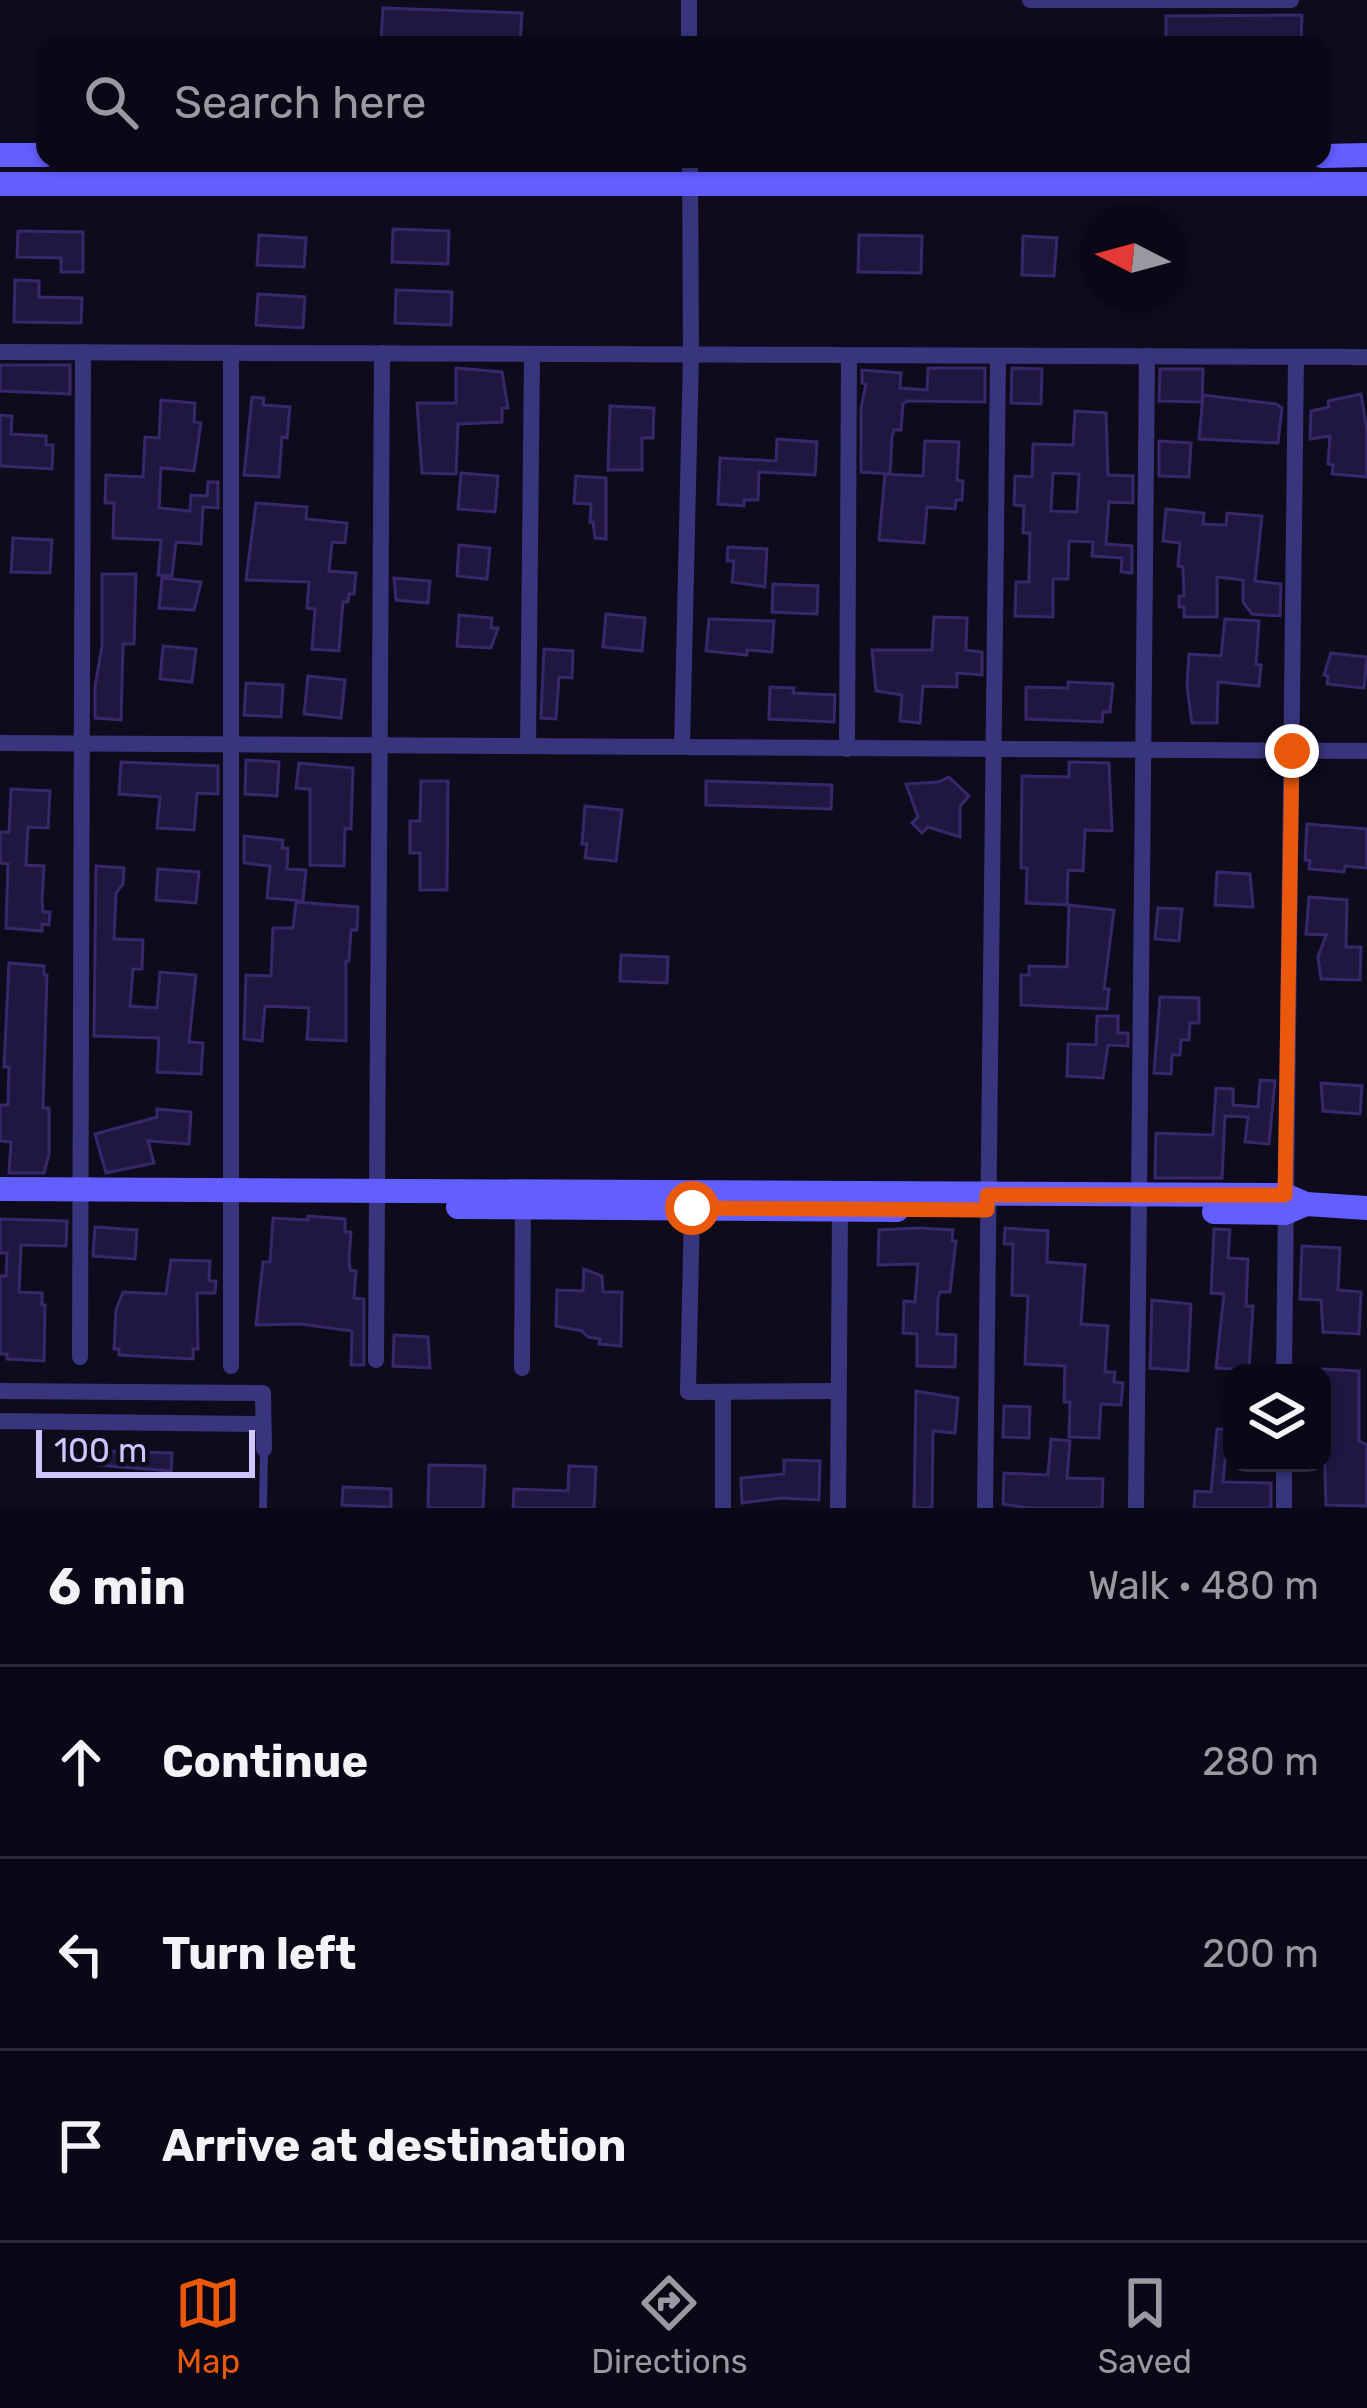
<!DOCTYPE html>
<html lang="en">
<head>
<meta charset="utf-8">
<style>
  body { margin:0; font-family:Rubik,sans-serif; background:#181623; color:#f1f3f6 }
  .controls { position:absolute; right:36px; bottom:36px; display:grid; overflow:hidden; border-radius:24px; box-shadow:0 3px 9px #0004 }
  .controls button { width:108px; height:108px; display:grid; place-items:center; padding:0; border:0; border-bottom:3px solid #2a2935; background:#0a0816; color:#f1f3f6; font:60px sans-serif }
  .compass { position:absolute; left:1079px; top:204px; width:108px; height:108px; border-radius:50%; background:#0a0816; box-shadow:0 3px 9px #0004; rotate:276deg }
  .scale { position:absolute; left:36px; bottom:30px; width:219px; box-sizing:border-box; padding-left:12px; border:6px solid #cec7ff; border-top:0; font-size:33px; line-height:42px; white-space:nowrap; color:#cec7ff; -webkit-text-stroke:9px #0e0b1d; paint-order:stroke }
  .stop { position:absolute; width:36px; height:36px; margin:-27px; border:9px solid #ea580c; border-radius:50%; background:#fff }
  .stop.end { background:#ea580c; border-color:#fff; box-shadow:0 3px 12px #0008 }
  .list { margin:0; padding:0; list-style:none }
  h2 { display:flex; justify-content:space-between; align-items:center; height:156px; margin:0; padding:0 48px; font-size:51px }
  h2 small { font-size:39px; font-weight:400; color:#999aa1 }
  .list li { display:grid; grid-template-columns:78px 1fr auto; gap:36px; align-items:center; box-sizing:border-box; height:192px; padding:0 48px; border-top:3px solid #2a2935 }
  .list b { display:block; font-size:45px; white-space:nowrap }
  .list em { font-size:39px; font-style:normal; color:#999aa1 }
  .icon { flex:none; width:66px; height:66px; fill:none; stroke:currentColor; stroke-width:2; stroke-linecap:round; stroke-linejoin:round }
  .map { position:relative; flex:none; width:1367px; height:1508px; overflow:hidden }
  .search { position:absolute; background:#0a0816; box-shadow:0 3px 9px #0004; left:36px; right:36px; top:36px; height:132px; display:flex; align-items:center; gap:30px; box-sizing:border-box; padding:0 42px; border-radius:24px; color:#999aa1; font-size:45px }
  .sheet { height:732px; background:#0a0816 }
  nav { display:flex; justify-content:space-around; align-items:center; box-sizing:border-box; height:168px; border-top:3px solid #2a2935; background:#0a0816; font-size:33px; color:#999aa1 }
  nav a { display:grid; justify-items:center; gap:6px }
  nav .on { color:#ea580c }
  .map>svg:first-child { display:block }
</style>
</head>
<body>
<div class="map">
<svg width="1367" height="1508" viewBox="0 0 1367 1508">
  <rect width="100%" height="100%" fill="#0e0b1d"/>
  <!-- building -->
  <g fill="#1f173f" stroke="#36286b" stroke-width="3" fill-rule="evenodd">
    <path d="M383 8 522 13 520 45 381 41Z"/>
    <path d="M1302 15 1301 45H1166V16Z"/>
    <path d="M393 229 449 231 448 264 392 262Z"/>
    <path d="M18 231 83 232V272H61V258L17 257Z"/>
    <path d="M259 235 306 238 304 267 257 265Z"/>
    <path d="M859 235 922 236 921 273 858 272Z"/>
    <path d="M1023 236 1057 238 1054 276 1022 275Z"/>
    <path d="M15 280 39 281V297L82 298 81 323 14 322Z"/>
    <path d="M396 290 452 292 451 325 395 323Z"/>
    <path d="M258 294 305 297 303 328 256 325Z"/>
    <path d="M0 365H70V394L0 391Z"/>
    <path d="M456 368 502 372 508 408H502V422L458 424 456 474 422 473 417 403H456Z"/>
    <path d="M928 368H985V402L907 401 903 404 901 430H894L892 437 890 474 861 472V408L866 384 862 383V370L901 373 900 388 927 390Z"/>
    <path d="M1012 368 1042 369 1041 404 1011 403Z"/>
    <path d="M1160 369H1203L1202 402 1159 401Z"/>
    <path d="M1361 394 1367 431V477L1332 474 1333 465 1328 464 1330 436 1310 439 1311 411 1329 407 1328 401Z"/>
    <path d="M1203 395 1276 404 1282 408 1278 443 1199 439Z"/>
    <path d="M252 397 264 398 263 405 290 407 287 438 282 437 279 477 244 475Z"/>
    <path d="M161 400 195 403 194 422 201 423 194 471 161 468 159 508 190 511 191 495 207 496 208 482H218V508L203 507 201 544 176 542 172 576 158 575 161 540 113 538 114 503H105L106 475 143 477 145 437 159 438Z"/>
    <path d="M610 406 654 408 653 438H642V470H608Z"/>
    <path d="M1075 411 1106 413 1108 475 1133 476V503L1109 502 1106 544 1132 546V573L1121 572 1122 558 1092 556 1093 542 1069 541 1068 579H1053V617L1015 616 1016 582H1029L1030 533H1023L1024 506 1014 505 1015 476 1032 477 1033 444 1073 445ZM1053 473 1079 474 1077 512 1051 511Z"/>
    <path d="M0 415 12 416 11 434 46 436V445H53L52 469 0 466Z"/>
    <path d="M777 439 817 442 815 475 759 472 758 500H744V506L718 504 720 458 776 461Z"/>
    <path d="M925 441 959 442 957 480 963 481 962 500H956L955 509 927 507 924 543 879 540 885 474 923 476Z"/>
    <path d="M1159 441 1191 443 1189 477 1159 476Z"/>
    <path d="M461 473 498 476 495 512 458 509Z"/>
    <path d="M576 476 606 478V539L595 538 593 522H590L591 504 574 503Z"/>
    <path d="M256 503 307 507 306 519 347 523 345 543 332 542 329 571 356 573 354 594H349L348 602H343L339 651 312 649 315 609 307 608 309 582 246 580Z"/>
    <path d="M1166 509 1204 513 1203 524 1226 525 1227 513 1262 516 1255 581 1281 584 1280 616 1252 614 1243 602V580L1217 577V617H1184V607H1179V596H1184L1183 567 1178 566 1180 543 1163 541Z"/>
    <path d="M13 538 52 540 50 573 11 572Z"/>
    <path d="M459 545 490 548 487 579 457 576Z"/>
    <path d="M728 547 767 549 765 587 732 582 734 561H727Z"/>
    <path d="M102 574H136L134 644H123L121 720 95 718V687L102 646Z"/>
    <path d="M162 578 201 582 194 610 159 608Z"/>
    <path d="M394 578 430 581 428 603 396 600Z"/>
    <path d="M773 584 818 586 817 614 772 612Z"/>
    <path d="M606 614 645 618 642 651 603 647Z"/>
    <path d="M459 615 492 618 491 628H498L491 648 457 646Z"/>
    <path d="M934 617 967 618 966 650 982 652V675L957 673V687L923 686 920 723 900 721 902 695 876 691 872 650H932Z"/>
    <path d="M709 619 774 621 772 652 747 650V655L706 651Z"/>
    <path d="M1225 619 1259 621 1256 664 1261 665 1259 686 1218 682 1217 723H1192L1187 687 1189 654 1221 656Z"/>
    <path d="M163 646 196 649 192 682 160 679Z"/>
    <path d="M544 649 573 651 572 678 559 677 556 719 541 718Z"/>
    <path d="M1331 653 1367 657 1364 688 1327 684 1328 676 1324 675Z"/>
    <path d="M308 676 345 680 341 718 304 714Z"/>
    <path d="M1068 682 1113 684 1110 712H1103L1102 722 1026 719V687L1068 688Z"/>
    <path d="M246 683 283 685 281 717 244 715Z"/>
    <path d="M770 687 794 688 793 693 835 695 834 722 769 719Z"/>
    <path d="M246 760 279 762 277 796 245 794Z"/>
    <path d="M121 762 218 766V794L197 793 194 830 157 828 160 797 119 794Z"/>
    <path d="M1069 762 1109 763 1112 831 1085 830 1083 871 1068 870 1067 905 1026 903 1027 868H1021L1022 776 1069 777Z"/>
    <path d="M299 763 353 768 351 829 345 828 344 866 310 865V789L296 788Z"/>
    <path d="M949 777 969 796 960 806V837L928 827 922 833 912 823 918 817 906 784 938 782Z"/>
    <path d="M421 781H448L447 890H420V853H410V821H420Z"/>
    <path d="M706 781 832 785 831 809 706 805Z"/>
    <path d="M11 789 50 791 48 828 28 827 26 865 44 866 42 901 43 912H50L49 925 42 924V931L6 928 8 864 0 863V832H9Z"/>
    <path d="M585 806 622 810 616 861 585 858 587 844H582Z"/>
    <path d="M1307 824 1367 829V868L1345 866 1344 872 1309 869 1310 861 1305 860Z"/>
    <path d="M244 836 283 840 282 848H288L287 869 306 870 303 901 267 898 270 866 244 863Z"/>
    <path d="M96 866 124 868 123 884 116 893 114 939 143 940 142 969H133L130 1006 157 1008 160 972 196 975 189 1042 203 1043 201 1074 157 1072 159 1038 94 1036Z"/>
    <path d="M158 869 199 872 196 903 156 900Z"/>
    <path d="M1217 872 1250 874 1253 907 1215 905Z"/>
    <path d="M1309 897 1347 900 1346 947H1361L1360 980 1321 979 1318 957 1326 935 1306 934Z"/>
    <path d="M296 902 358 907 357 930H351L349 961H346V1041L307 1039 309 1008 265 1006 262 1041 244 1039 246 975 271 976 273 928H293Z"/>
    <path d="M1069 905 1114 910 1104 989H1109L1107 1009 1021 1005V975H1029V966L1067 967Z"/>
    <path d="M1158 908 1182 909 1179 941 1155 939Z"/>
    <path d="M621 955 668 957 667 983 620 981Z"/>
    <path d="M9 963 44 966V975H47L43 1108H49V1154L44 1173H9L11 1142 0 1141V1105H8L9 1067H4Z"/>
    <path d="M1160 997 1199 998V1023H1190L1189 1040H1181L1180 1055H1172L1171 1074 1154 1073Z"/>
    <path d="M1097 1016H1118V1033H1128V1046L1108 1045 1103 1078 1067 1076 1068 1044 1096 1045Z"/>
    <path d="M1260 1080 1275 1081 1269 1144 1245 1142 1248 1117 1225 1116 1222 1178H1155L1156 1133 1213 1135 1216 1088 1233 1089V1105L1258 1107Z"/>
    <path d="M1321 1083 1362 1086 1360 1114 1323 1111Z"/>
    <path d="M157 1109 191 1112 189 1144 148 1141 154 1163 106 1173 95 1134 157 1117Z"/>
    <path d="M308 1216 345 1219V1232H351L349 1260 350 1270 356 1271 354 1298 364 1299V1365H351L352 1331 301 1324 256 1325 263 1262H270L273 1218 308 1220Z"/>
    <path d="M0 1219 67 1221 66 1246 21 1245 19 1292 42 1293V1305H45L44 1361 7 1359V1354H0V1276H6L7 1253H0Z"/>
    <path d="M95 1227 137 1230 135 1259 93 1256Z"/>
    <path d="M919 1228 953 1230 952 1241H956L950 1292H940L938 1298 937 1334 956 1335 955 1367 917 1366V1334L903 1333 904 1301 915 1302 918 1264 878 1265 879 1230Z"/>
    <path d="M1005 1228 1048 1231 1047 1262 1085 1265 1081 1324 1108 1326 1105 1372H1115L1114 1382 1123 1383 1121 1405 1101 1404 1099 1438 1069 1437 1070 1402H1064L1065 1366 1025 1364 1028 1296 1012 1295 1013 1244H1004Z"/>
    <path d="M1214 1229 1230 1230 1228 1258 1248 1259 1246 1306H1253L1249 1370 1216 1368 1224 1294 1211 1293Z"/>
    <path d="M1302 1246 1340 1248 1338 1290 1361 1292 1359 1334 1323 1332 1321 1300 1300 1299Z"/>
    <path d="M171 1260 210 1261 209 1281H216L215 1293H197L198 1349H193V1359L119 1355V1349H114L116 1310 123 1292 166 1294Z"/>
    <path d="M584 1269 602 1276 603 1292H622L621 1346 599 1344 600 1339 588 1337 582 1331 556 1326 557 1290 583 1291Z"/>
    <path d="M1152 1300 1191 1304 1188 1371 1150 1368Z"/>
    <path d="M394 1335 428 1337 430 1368 393 1366Z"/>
    <path d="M1322 1369 1359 1371V1441L1367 1445V1506L1326 1505Z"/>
    <path d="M916 1391 958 1398 955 1433 933 1431 932 1508H914Z"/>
    <path d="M1004 1406 1030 1407 1029 1438 1003 1437Z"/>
    <path d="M1217 1429 1232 1430V1451L1226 1450 1223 1482 1271 1483V1508H1194L1195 1491 1211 1492Z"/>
    <path d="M1051 1439 1070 1441 1067 1478 1103 1479 1102 1508H1028L1003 1504 1004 1473 1048 1475Z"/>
    <path d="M96 1451 172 1453 171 1471 96 1465Z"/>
    <path d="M784 1460 820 1461 819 1500 781 1498 742 1503 741 1478 784 1474Z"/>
    <path d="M429 1465 485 1466 483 1508H428Z"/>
    <path d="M569 1466 596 1467 594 1508H513L514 1489 568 1491Z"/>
    <path d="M343 1487 391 1489V1507L342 1505Z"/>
  </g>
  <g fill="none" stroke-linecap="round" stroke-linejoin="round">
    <!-- service -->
    <path stroke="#38357e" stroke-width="8" d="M263 1508 264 1450"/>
    <!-- minor -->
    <g stroke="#38357e" stroke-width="16">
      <path d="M689 0V45"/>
      <path d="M1030 0H1291"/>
      <path d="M0 352 1367 357"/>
      <path d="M0 743 1367 751"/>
      <path d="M528 746 532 354"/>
      <path d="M682 747 691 355 690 159"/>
      <path d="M847 749 849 355"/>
      <path d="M692 1208 688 1392 839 1391"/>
      <path d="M80 1357 83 352"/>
      <path d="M376 1360 382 353"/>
      <path d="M231 1366V353"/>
      <path d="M522 1368 523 1201"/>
      <path d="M1284 1373 1296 357"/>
      <path d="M0 1391 263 1393 264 1449"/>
      <path d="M0 1421 263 1424"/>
      <path d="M723 1508V1392"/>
      <path d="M838 1508 840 1210"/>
      <path d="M985 1508 998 356"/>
      <path d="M1136 1508 1147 356"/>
      <path d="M1284 1508V1463"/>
    </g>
    <!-- secondary -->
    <g stroke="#635eff" stroke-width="24">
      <path d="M0 155H45"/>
      <path d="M1322 156 1367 155"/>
      <path d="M0 184H1367"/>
      <path d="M0 1189 1285 1195 1306 1204 1367 1208"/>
      <path d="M458 1207 897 1210"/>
      <path d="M1214 1212 1285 1213 1306 1204"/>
    </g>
  </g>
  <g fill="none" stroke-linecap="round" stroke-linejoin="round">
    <!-- route -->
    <path stroke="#ea580c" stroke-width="15" d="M692 1208 987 1210V1195H1285L1292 751"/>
  </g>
</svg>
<div class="controls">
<button><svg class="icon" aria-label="layers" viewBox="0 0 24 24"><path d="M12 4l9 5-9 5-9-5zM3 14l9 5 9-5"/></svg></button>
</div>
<svg class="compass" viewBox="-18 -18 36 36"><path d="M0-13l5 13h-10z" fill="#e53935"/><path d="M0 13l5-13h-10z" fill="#999aa1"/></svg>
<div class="scale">100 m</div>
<div class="stop" style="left:692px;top:1208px"></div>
<div class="stop end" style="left:1292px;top:751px"></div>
<div class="search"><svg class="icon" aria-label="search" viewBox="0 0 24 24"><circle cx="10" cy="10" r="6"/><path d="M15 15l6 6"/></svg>Search here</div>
</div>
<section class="sheet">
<h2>6 min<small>Walk · 480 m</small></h2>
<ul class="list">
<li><svg class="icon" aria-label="ahead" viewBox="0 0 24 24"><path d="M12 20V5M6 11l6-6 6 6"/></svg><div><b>Continue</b></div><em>280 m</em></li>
<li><svg class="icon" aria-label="left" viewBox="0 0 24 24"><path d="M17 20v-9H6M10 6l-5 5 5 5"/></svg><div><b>Turn left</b></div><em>200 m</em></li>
<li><svg class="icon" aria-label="arrive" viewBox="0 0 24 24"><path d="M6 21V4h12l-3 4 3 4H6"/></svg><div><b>Arrive at destination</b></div></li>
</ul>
</section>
<nav>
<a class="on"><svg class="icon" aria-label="map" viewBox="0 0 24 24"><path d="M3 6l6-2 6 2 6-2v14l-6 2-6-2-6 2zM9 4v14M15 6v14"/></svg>Map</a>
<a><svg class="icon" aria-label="directions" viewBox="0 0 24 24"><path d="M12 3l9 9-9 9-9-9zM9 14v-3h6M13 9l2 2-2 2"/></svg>Directions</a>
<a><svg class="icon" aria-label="saved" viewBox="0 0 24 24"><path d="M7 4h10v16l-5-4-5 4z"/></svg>Saved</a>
</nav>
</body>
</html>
